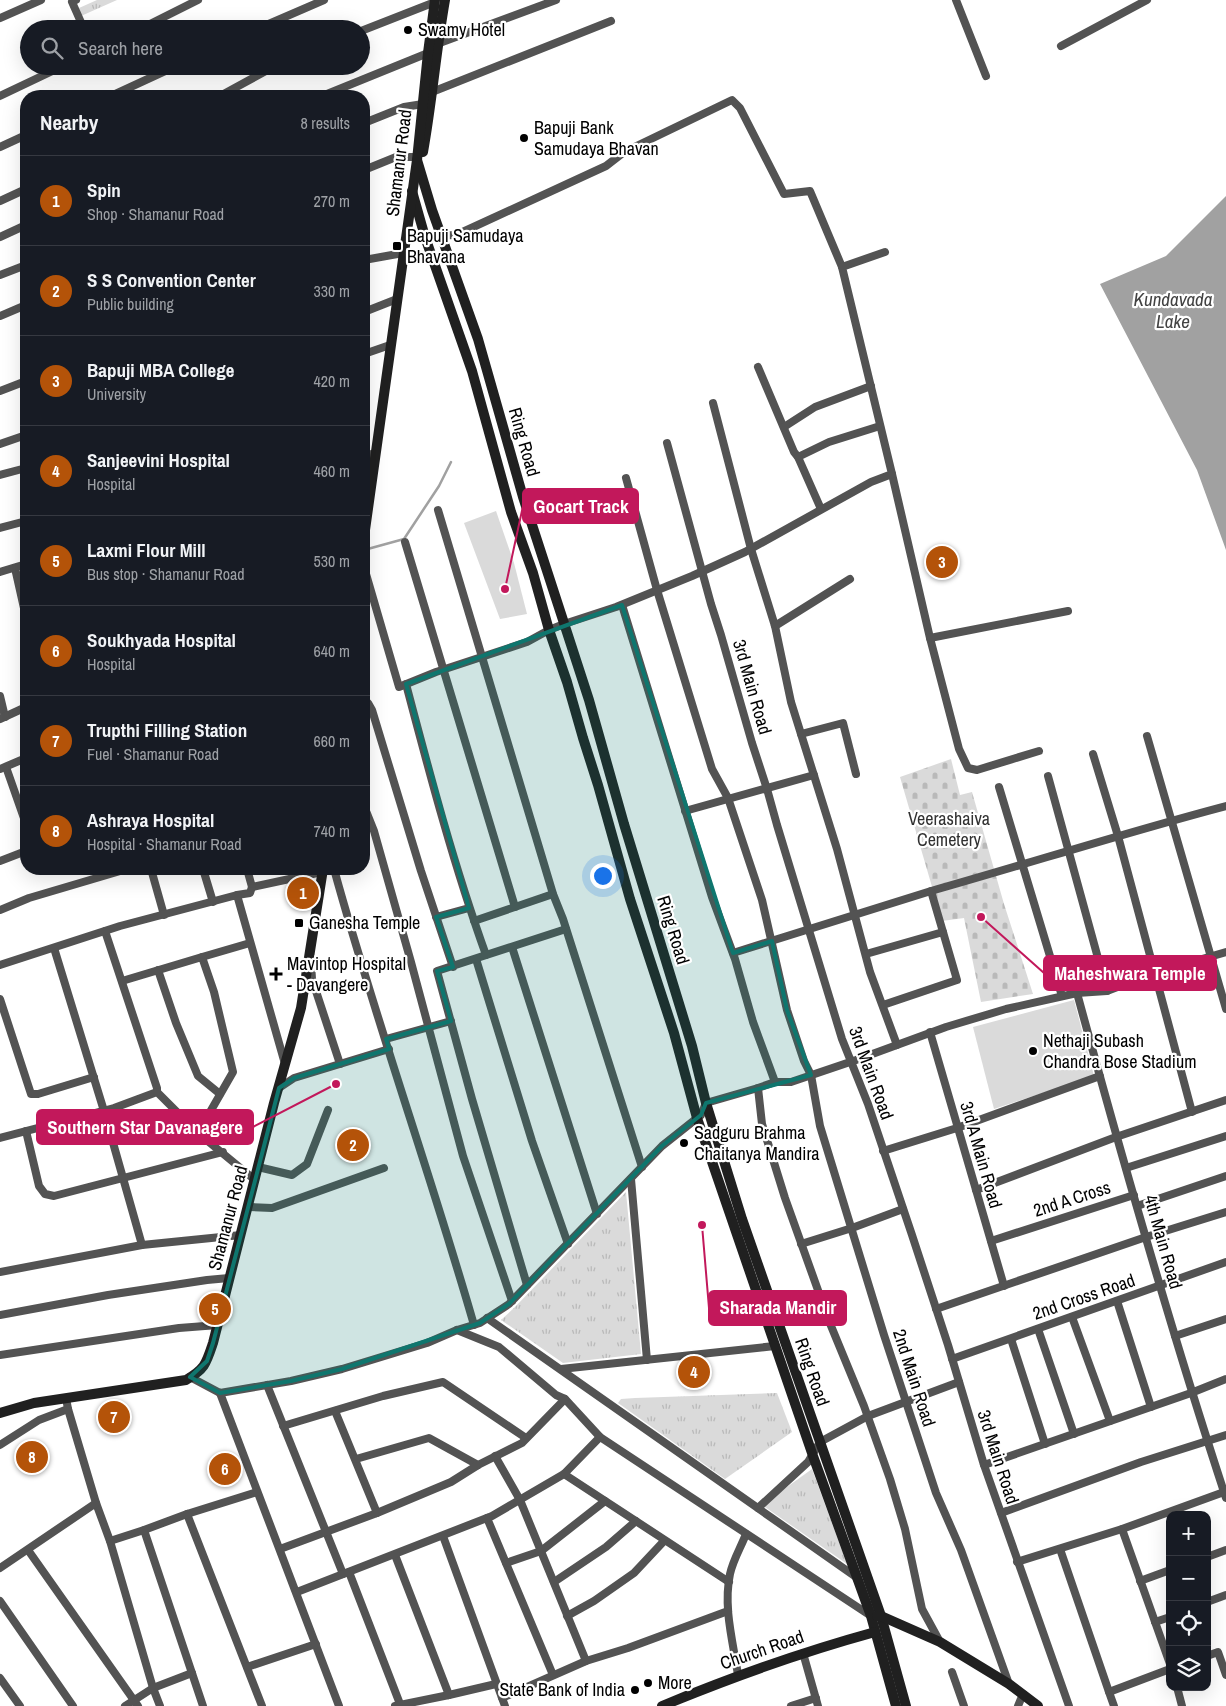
<!DOCTYPE html>
<html lang="en">
<head>
<meta charset="utf-8">
<style>
  body { margin:0; font-family:"Archivo Narrow",sans-serif; background:#20242c; color:#f1f3f6 }
  .controls { position:absolute; right:15px; bottom:15px; display:grid; overflow:hidden; border-radius:10px; box-shadow:0 5px 20px #0002 }
  .controls button { width:45px; height:45px; display:grid; place-items:center; padding:0; border:0; border-bottom:1px solid #363941; background:#171b24; color:#f1f3f6; font:25px sans-serif }
  .you { position:absolute; left:602px; top:875px; width:18px; height:18px; margin:-12px; border:4px solid #fff; border-radius:50%; background:#1a73e8; box-shadow:0 0 0 8px #1a73e833 }
  .badge { display:grid; place-items:center; width:32px; height:32px; border-radius:50%; background:#b45309; color:#fff; font-size:16px; font-weight:700 }
  .pin { position:absolute; translate:-50% -50%; border:2px solid #fff; box-shadow:0 1px 5px #0006 }
  .list { margin:0; padding:0; list-style:none }
  h2 { display:flex; justify-content:space-between; align-items:center; height:65px; margin:0; padding:0 20px; font-size:21px }
  h2 small { font-size:16px; font-weight:400; color:#9ea1a6 }
  .list li { display:grid; grid-template-columns:32px 1fr auto; gap:15px; align-items:center; box-sizing:border-box; height:90px; padding:0 20px; border-top:1px solid #363941 }
  .list b { display:block; font-size:19px; white-space:nowrap }
  .list p { margin:0; font-size:16px; white-space:nowrap; color:#9ea1a6 }
  .list em { font-size:16px; font-style:normal; color:#9ea1a6 }
  .icon { flex:none; width:28px; height:28px; fill:none; stroke:currentColor; stroke-width:2; stroke-linecap:round; stroke-linejoin:round }
  .map { position:relative; flex:none; width:1226px; height:1706px; overflow:hidden }
  .search { position:absolute; background:#171b24; box-shadow:0 5px 20px #0002; left:20px; top:20px; width:350px; height:55px; display:flex; align-items:center; gap:12px; box-sizing:border-box; padding:0 18px; border-radius:28px; color:#9ea1a6; font-size:19px }
  .panel { position:absolute; background:#171b24; box-shadow:0 5px 20px #0002; left:20px; top:90px; width:350px; height:785px; border-radius:20px }
  .map>svg:first-child { display:block }
</style>
</head>
<body>
<div class="map">
<svg width="1226" height="1706" viewBox="0 0 1226 1706">
  <defs>
    <pattern id="cemetery-stones" width="16" height="16" patternUnits="userSpaceOnUse" patternTransform="scale(1.25)"><rect width="16" height="16" fill="#dadada"/><path d="M2 7V4a2 2 0 0 1 4 0v3zM10 15v-3a2 2 0 0 1 4 0v3z" fill="#b9b9b9"/></pattern>
    <pattern id="park-tufts" width="24" height="20" patternUnits="userSpaceOnUse" patternTransform="scale(1.25)"><rect width="24" height="20" fill="#dadada"/><path d="M3 7l-1-3M5 7V3M7 7l1-3M15 17l-1-3M17 17v-4M19 17l1-3" fill="none" stroke="#b9b9b9"/></pattern>
  </defs>
  <rect width="100%" height="100%" fill="#fff"/>
  <!-- cemetery -->
  <path fill="url(#cemetery-stones)" d="M951 759 960 795 972 792 1004 904 1033 994 981 1002 964 918 942 921 900 777Z"/>
  <!-- park -->
  <g fill="url(#park-tufts)">
    <path d="M97 0H117L81 16 79 8Z"/>
    <path d="M626 1192 641 1354 563 1363 501 1320 515 1307Z"/>
    <path d="M777 1393 792 1432 725 1479 618 1403 621 1399 635 1398Z"/>
    <path d="M812 1469 847 1564 762 1505Z"/>
  </g>
  <!-- pitch -->
  <g fill="#dadada">
    <path d="M496 511 514 563 527 614 500 619 464 523Z"/>
    <path d="M1074 1000 1094 1076 994 1109 973 1027Z"/>
  </g>
  <!-- water -->
  <path fill="#a1a1a1" d="M1226 196V550L1197 470 1100 284 1166 256Z"/>
  <g fill="none" stroke-linecap="round" stroke-linejoin="round">
    <!-- stream -->
    <path stroke="#a1a1a1" stroke-width="2.5" d="M364 550 404 539 439 486 451 462"/>
    <!-- street -->
    <g stroke="#535353" stroke-width="8">
      <path d="M76 0 72 2 84 29"/>
      <path d="M956 0 986 76"/>
      <path d="M0 18 41 0"/>
      <path d="M140 29 198 0"/>
      <path d="M257 29 324 0"/>
      <path d="M361 31 435 2"/>
      <path d="M437 44 556 0"/>
      <path d="M1061 46 1147 0"/>
      <path d="M432 92 611 21"/>
      <path d="M0 96 63 66"/>
      <path d="M111 96 176 66"/>
      <path d="M220 96 275 66"/>
      <path d="M322 96 428 53"/>
      <path d="M364 123 404 107 423 104"/>
      <path d="M0 147 26 135"/>
      <path d="M364 170 396 157H416"/>
      <path d="M0 201 26 189"/>
      <path d="M0 237 26 225"/>
      <path d="M406 237 456 235 606 166 624 152 732 100 740 108 784 194 810 191 842 267"/>
      <path d="M364 260 403 253"/>
      <path d="M0 275 26 265"/>
      <path d="M364 312 397 299"/>
      <path d="M0 316 26 305"/>
      <path d="M364 354 390 345"/>
      <path d="M758 367 794 452 798 457 821 509"/>
      <path d="M0 391 26 381"/>
      <path d="M713 403 751 549 775 626 791 702 837 849 870 972 897 1045"/>
      <path d="M784 427 815 407 871 386"/>
      <path d="M667 443 711 604 721 635 752 743 767 789 777 825 842 1039 868 1104 912 1235 948 1345 984 1465 1069 1706"/>
      <path d="M0 444 26 435"/>
      <path d="M364 456 376 453"/>
      <path d="M798 457 829 442 880 426"/>
      <path d="M892 474 930 638 959 749 968 768 977 770 1039 751"/>
      <path d="M0 475 26 468"/>
      <path d="M626 478 657 590 712 769 728 798 762 900 787 1010 804 1061 811 1075 820 1126 884 1335 936 1493 961 1550 1009 1684"/>
      <path d="M438 510 553 894 563 919 642 1167"/>
      <path d="M0 528 26 521"/>
      <path d="M405 542 515 907"/>
      <path d="M364 567 399 687 436 672 527 642 549 630 564 624 616 607 692 576 745 552 871 482 892 474 842 267 885 252"/>
      <path d="M15 568 26 617"/>
      <path d="M0 572 26 564"/>
      <path d="M622 605 712 897 735 959 753 1022 775 1082"/>
      <path d="M775 626 850 579"/>
      <path d="M930 638 1068 611"/>
      <path d="M406 684C430 775 454 866 486 955"/>
      <path d="M0 696 5 717"/>
      <path d="M364 703H368L372 710 421 871 453 967"/>
      <path d="M0 719 26 707"/>
      <path d="M801 734 843 723 856 774"/>
      <path d="M1147 736 1226 1009"/>
      <path d="M1093 754 1118 836 1192 1112"/>
      <path d="M6 767 26 824"/>
      <path d="M0 769 26 758"/>
      <path d="M1048 776 1107 991"/>
      <path d="M999 787 1062 996"/>
      <path d="M364 806 374 831 411 962 463 1156 512 1301"/>
      <path d="M685 811 814 775"/>
      <path d="M0 861 26 851"/>
      <path d="M151 869 164 915"/>
      <path d="M203 869 213 902"/>
      <path d="M334 869C376 1022 430 1172 474 1325"/>
      <path d="M252 887 322 872"/>
      <path d="M931 891C1030 863 1127 832 1226 806"/>
      <path d="M237 895 250 893 252 887 247 869"/>
      <path d="M0 910 29 898 127 869"/>
      <path d="M436 917 469 908"/>
      <path d="M474 921 553 894"/>
      <path d="M105 931 157 1088V1092"/>
      <path d="M512 947 597 1214"/>
      <path d="M54 948 104 1111 142 1245"/>
      <path d="M733 953 931 891 943 932"/>
      <path d="M866 954 943 932 957 980 883 1005"/>
      <path d="M202 957 250 943"/>
      <path d="M476 959 532 1141 568 1244"/>
      <path d="M311 963 312 979 340 1064"/>
      <path d="M0 965 120 926 237 895 285 1064"/>
      <path d="M158 970 176 1023 198 1076 220 1094"/>
      <path d="M122 981 202 957 214 992 233 1072 198 1133"/>
      <path d="M1077 993C1123 1162 1171 1331 1226 1498"/>
      <path d="M0 999 31 1094H38L94 1077"/>
      <path d="M930 1032 1004 1286"/>
      <path d="M386 1039 451 1021"/>
      <path d="M279 1088 294 1078 389 1049"/>
      <path d="M758 1088 762 1124 785 1198 829 1321 864 1406 890 1479 905 1529 922 1609 940 1642"/>
      <path d="M26 1131 39 1186 45 1194 54 1196 223 1152"/>
      <path d="M111 1136 163 1119"/>
      <path d="M0 1138 114 1108 157 1092 198 1133 255 1180"/>
      <path d="M883 1151 957 1128 1100 1076"/>
      <path d="M258 1167 292 1175 307 1164 328 1110"/>
      <path d="M1126 1168 1226 1136"/>
      <path d="M631 1179 647 1360"/>
      <path d="M976 1190 1116 1137 1226 1100"/>
      <path d="M1137 1206 1226 1176"/>
      <path d="M248 1207 272 1208 384 1168"/>
      <path d="M991 1241 1134 1195"/>
      <path d="M801 1244 852 1228 903 1209"/>
      <path d="M0 1272 142 1245 241 1235"/>
      <path d="M527 1285 472 1099 437 971 566 929"/>
      <path d="M1117 1301 1151 1407"/>
      <path d="M936 1309 1146 1237 1226 1212"/>
      <path d="M0 1315 108 1295 207 1280 229 1278"/>
      <path d="M1072 1317 1110 1421"/>
      <path d="M487 1318 856 1577"/>
      <path d="M1038 1329 1074 1434"/>
      <path d="M457 1330 499 1347 556 1395 565 1399 600 1437 871 1616"/>
      <path d="M1175 1336 1226 1319"/>
      <path d="M1011 1339 1045 1444"/>
      <path d="M0 1355 179 1328 218 1325"/>
      <path d="M952 1359 1226 1262"/>
      <path d="M561 1369 775 1346"/>
      <path d="M190 1377 220 1393 291 1381 342 1369 427 1343 457 1330 480 1323 509 1304 662 1146 701 1115 706 1103 758 1088 775 1082H791L856 1060 946 1027 1006 1009 1077 993 1107 991 1154 973 1226 952"/>
      <path d="M267 1385 343 1574"/>
      <path d="M220 1393 339 1706"/>
      <path d="M66 1398 68 1409 96 1503 110 1541 153 1688 160 1706"/>
      <path d="M335 1411 377 1513"/>
      <path d="M283 1426 383 1396 443 1382 526 1438"/>
      <path d="M0 1445 39 1420 68 1409"/>
      <path d="M495 1456 520 1500 586 1661"/>
      <path d="M356 1459 429 1438 478 1465"/>
      <path d="M984 1465 1191 1393 1226 1379"/>
      <path d="M564 1474 729 1582"/>
      <path d="M758 1508 808 1462 820 1442 868 1416 959 1382"/>
      <path d="M1001 1513 1141 1462 1226 1435"/>
      <path d="M187 1514 262 1706"/>
      <path d="M487 1518 553 1675"/>
      <path d="M1122 1529 1170 1664"/>
      <path d="M144 1530 203 1706"/>
      <path d="M443 1536 505 1706"/>
      <path d="M110 1541 144 1530 187 1514 257 1492"/>
      <path d="M280 1549 377 1513 451 1482 478 1465 522 1443 565 1399"/>
      <path d="M1060 1549 1109 1692"/>
      <path d="M28 1550 138 1706"/>
      <path d="M395 1555 449 1695"/>
      <path d="M1207 1557 1226 1550"/>
      <path d="M1017 1562 1122 1529 1224 1492"/>
      <path d="M506 1563 541 1551 605 1501"/>
      <path d="M0 1568 96 1503"/>
      <path d="M349 1572 400 1704"/>
      <path d="M1140 1581 1170 1570"/>
      <path d="M554 1582 606 1547 636 1521"/>
      <path d="M297 1592 492 1516 564 1474 600 1437"/>
      <path d="M0 1601 73 1706"/>
      <path d="M1207 1602 1226 1595"/>
      <path d="M567 1616 594 1601 634 1573 664 1541"/>
      <path d="M1155 1622 1170 1617"/>
      <path d="M803 1653 818 1706"/>
      <path d="M1207 1656 1218 1652 1226 1675"/>
      <path d="M247 1667 316 1644"/>
      <path d="M952 1672 964 1706"/>
      <path d="M738 1675C733 1642 723 1607 730 1574 733 1560 741 1547 746 1534"/>
      <path d="M0 1678 20 1706"/>
      <path d="M1177 1687 1182 1706"/>
      <path d="M502 1698 586 1661 628 1648 728 1611"/>
      <path d="M125 1706 153 1688 192 1673"/>
      <path d="M395 1706 449 1695 496 1684"/>
      <path d="M791 1706 816 1698"/>
      <path d="M1018 1706 1023 1694"/>
      <path d="M1114 1706 1109 1692 1170 1669"/>
    </g>
    <!-- secondary -->
    <g stroke="#202020" stroke-width="10">
      <path d="M423 152C432 102 436 51 445 0"/>
      <path d="M417 160 432 210 478 339 523 497 589 700 624 824 692 1046 706 1103 742 1219 881 1616 906 1706"/>
      <path d="M412 191 425 237 472 371 511 512 533 573 549 630 567 682 583 738 598 785 630 899 674 1033 697 1118 813 1456 871 1616 896 1706"/>
      <path d="M364 537 417 160 428 53 435 0"/>
      <path d="M0 1413 34 1403 186 1380C205 1369 206 1364 213 1343L274 1103 301 1008 323 869"/>
      <path d="M877 1616H881L940 1642 1009 1684 1038 1706"/>
      <path d="M662 1706C732 1677 802 1652 875 1632"/>
    </g>
  </g>
  <!-- marked area -->
  <path fill="#0f766e" fill-opacity="0.2" stroke="#0f766e" stroke-width="4" stroke-linejoin="round" d="M622 605 733 953 772 941 787 1010 811 1075 706 1103 701 1115 662 1146 509 1304 480 1323 342 1369 291 1381 220 1393 190 1377 207 1361 213 1343 279 1088 294 1078 389 1049 386 1039 451 1021 437 971 453 967 436 917 469 908 406 684Z"/>
  <!-- markers -->
  <g fill="#000" stroke="#fff" stroke-width="2">
    <circle cx="408" cy="30" r="5"/>
    <circle cx="524" cy="138" r="5"/>
    <rect x="392" y="241" width="10" height="10" rx="2.5"/>
    <rect x="294" y="918" width="10" height="10" rx="2.5"/>
    <path d="M273.5 966.5h5v5h5v5h-5v5h-5v-5h-5v-5h5z"/>
    <circle cx="1033" cy="1051" r="5"/>
    <circle cx="684" cy="1143" r="5"/>
    <circle cx="648" cy="1683" r="5"/>
    <circle cx="635" cy="1690" r="5"/>
  </g>
  <g text-anchor="middle" stroke-width="4.5" stroke-linejoin="round" paint-order="stroke">
    <!-- poi labels -->
    <g font-size="18" fill="#000" stroke="#fff" text-anchor="start">
      <text x="418" y="36">Swamy Hotel</text>
      <text x="534" y="134">Bapuji Bank<tspan x="534" dy="21">Samudaya Bhavan</tspan></text>
      <text x="407" y="242">Bapuji Samudaya<tspan x="407" dy="21">Bhavana</tspan></text>
      <text x="309" y="929">Ganesha Temple</text>
      <text x="287" y="970">Mavintop Hospital<tspan x="287" dy="21">- Davangere</tspan></text>
      <text x="1043" y="1047">Nethaji Subash<tspan x="1043" dy="21">Chandra Bose Stadium</tspan></text>
      <text x="694" y="1139">Sadguru Brahma<tspan x="694" dy="21">Chaitanya Mandira</tspan></text>
      <text x="658" y="1689">More</text>
      <text x="625" y="1696" text-anchor="end">State Bank of India</text>
    </g>
    <!-- street labels -->
    <g font-size="18" fill="#000" stroke="#fff">
      <text transform="translate(399 163) rotate(-83)" y="6">Shamanur Road</text>
      <text transform="translate(524 442) rotate(74)" y="6">Ring Road</text>
      <text transform="translate(752 687) rotate(74)" y="6">3rd Main Road</text>
      <text transform="translate(673 930) rotate(73)" y="6">Ring Road</text>
      <text transform="translate(871 1073) rotate(70)" y="6">3rd Main Road</text>
      <text transform="translate(981 1155) rotate(74)" y="6">3rd A Main Road</text>
      <text transform="translate(1072 1199) rotate(-18)" y="6">2nd A Cross</text>
      <text transform="translate(228 1218) rotate(-75)" y="6">Shamanur Road</text>
      <text transform="translate(1163 1242) rotate(74)" y="6">4th Main Road</text>
      <text transform="translate(1084 1297) rotate(-19)" y="6">2nd Cross Road</text>
      <text transform="translate(812 1372) rotate(71)" y="6">Ring Road</text>
      <text transform="translate(914 1378) rotate(72)" y="6">2nd Main Road</text>
      <text transform="translate(998 1457) rotate(72)" y="6">3rd Main Road</text>
      <text transform="translate(762 1650) rotate(-19)" y="6">Church Road</text>
    </g>
    <!-- park labels -->
    <g font-size="18" fill="#313131" stroke="#fff">
      <text x="949" y="825">Veerashaiva<tspan x="949" dy="21">Cemetery</tspan></text>
    </g>
    <!-- water labels -->
    <g font-size="19" font-style="italic" fill="#424242" stroke="#fff">
      <text x="1173" y="306">Kundavada<tspan x="1173" dy="22">Lake</tspan></text>
    </g>
  </g>
  <!-- callouts -->
  <path fill="none" stroke="#c2185b" stroke-width="2" d="M505 589L523 506M981 917L1044 973M336 1084L253 1127M702 1225L709 1308"/>
  <g fill="#c2185b" stroke="#fff" stroke-width="2">
    <circle cx="505" cy="589" r="5"/>
    <circle cx="981" cy="917" r="5"/>
    <circle cx="336" cy="1084" r="5"/>
    <circle cx="702" cy="1225" r="5"/>
  </g>
  <g fill="#c2185b" stroke="#c2185b" stroke-width="2">
    <rect x="523" y="489" width="115" height="34" rx="5"/>
    <rect x="1044" y="956" width="172" height="34" rx="5"/>
    <rect x="37" y="1110" width="216" height="34" rx="5"/>
    <rect x="709" y="1291" width="137" height="34" rx="5"/>
  </g>
  <g font-size="19" text-anchor="middle" font-weight="bold" fill="#fff">
    <text x="581" y="513">Gocart Track</text>
    <text x="1130" y="980">Maheshwara Temple</text>
    <text x="145" y="1134">Southern Star Davanagere</text>
    <text x="778" y="1314">Sharada Mandir</text>
  </g>
</svg>
<div class="controls">
<button>+</button>
<button>−</button>
<button><svg class="icon" aria-label="locate" viewBox="0 0 24 24"><circle cx="12" cy="12" r="6"/><path d="M12 2v4M12 18v4M2 12h4M18 12h4"/></svg></button>
<button><svg class="icon" aria-label="layers" viewBox="0 0 24 24"><path d="M12 4l9 5-9 5-9-5zM3 14l9 5 9-5"/></svg></button>
</div>
<div class="you"></div>
<div class="pin badge" style="left:303px;top:893px">1</div>
<div class="pin badge" style="left:353px;top:1145px">2</div>
<div class="pin badge" style="left:942px;top:562px">3</div>
<div class="pin badge" style="left:694px;top:1372px">4</div>
<div class="pin badge" style="left:215px;top:1309px">5</div>
<div class="pin badge" style="left:225px;top:1469px">6</div>
<div class="pin badge" style="left:114px;top:1417px">7</div>
<div class="pin badge" style="left:32px;top:1457px">8</div>
<div class="search"><svg class="icon" aria-label="search" viewBox="0 0 24 24"><circle cx="10" cy="10" r="6"/><path d="M15 15l6 6"/></svg>Search here</div>
<section class="panel">
<h2>Nearby<small>8 results</small></h2>
<ul class="list">
<li><span class="badge">1</span><div><b>Spin</b><p>Shop · Shamanur Road</p></div><em>270 m</em></li>
<li><span class="badge">2</span><div><b>S S Convention Center</b><p>Public building</p></div><em>330 m</em></li>
<li><span class="badge">3</span><div><b>Bapuji MBA College</b><p>University</p></div><em>420 m</em></li>
<li><span class="badge">4</span><div><b>Sanjeevini Hospital</b><p>Hospital</p></div><em>460 m</em></li>
<li><span class="badge">5</span><div><b>Laxmi Flour Mill</b><p>Bus stop · Shamanur Road</p></div><em>530 m</em></li>
<li><span class="badge">6</span><div><b>Soukhyada Hospital</b><p>Hospital</p></div><em>640 m</em></li>
<li><span class="badge">7</span><div><b>Trupthi Filling Station</b><p>Fuel · Shamanur Road</p></div><em>660 m</em></li>
<li><span class="badge">8</span><div><b>Ashraya Hospital</b><p>Hospital · Shamanur Road</p></div><em>740 m</em></li>
</ul>
</section>
</div>
</body>
</html>
